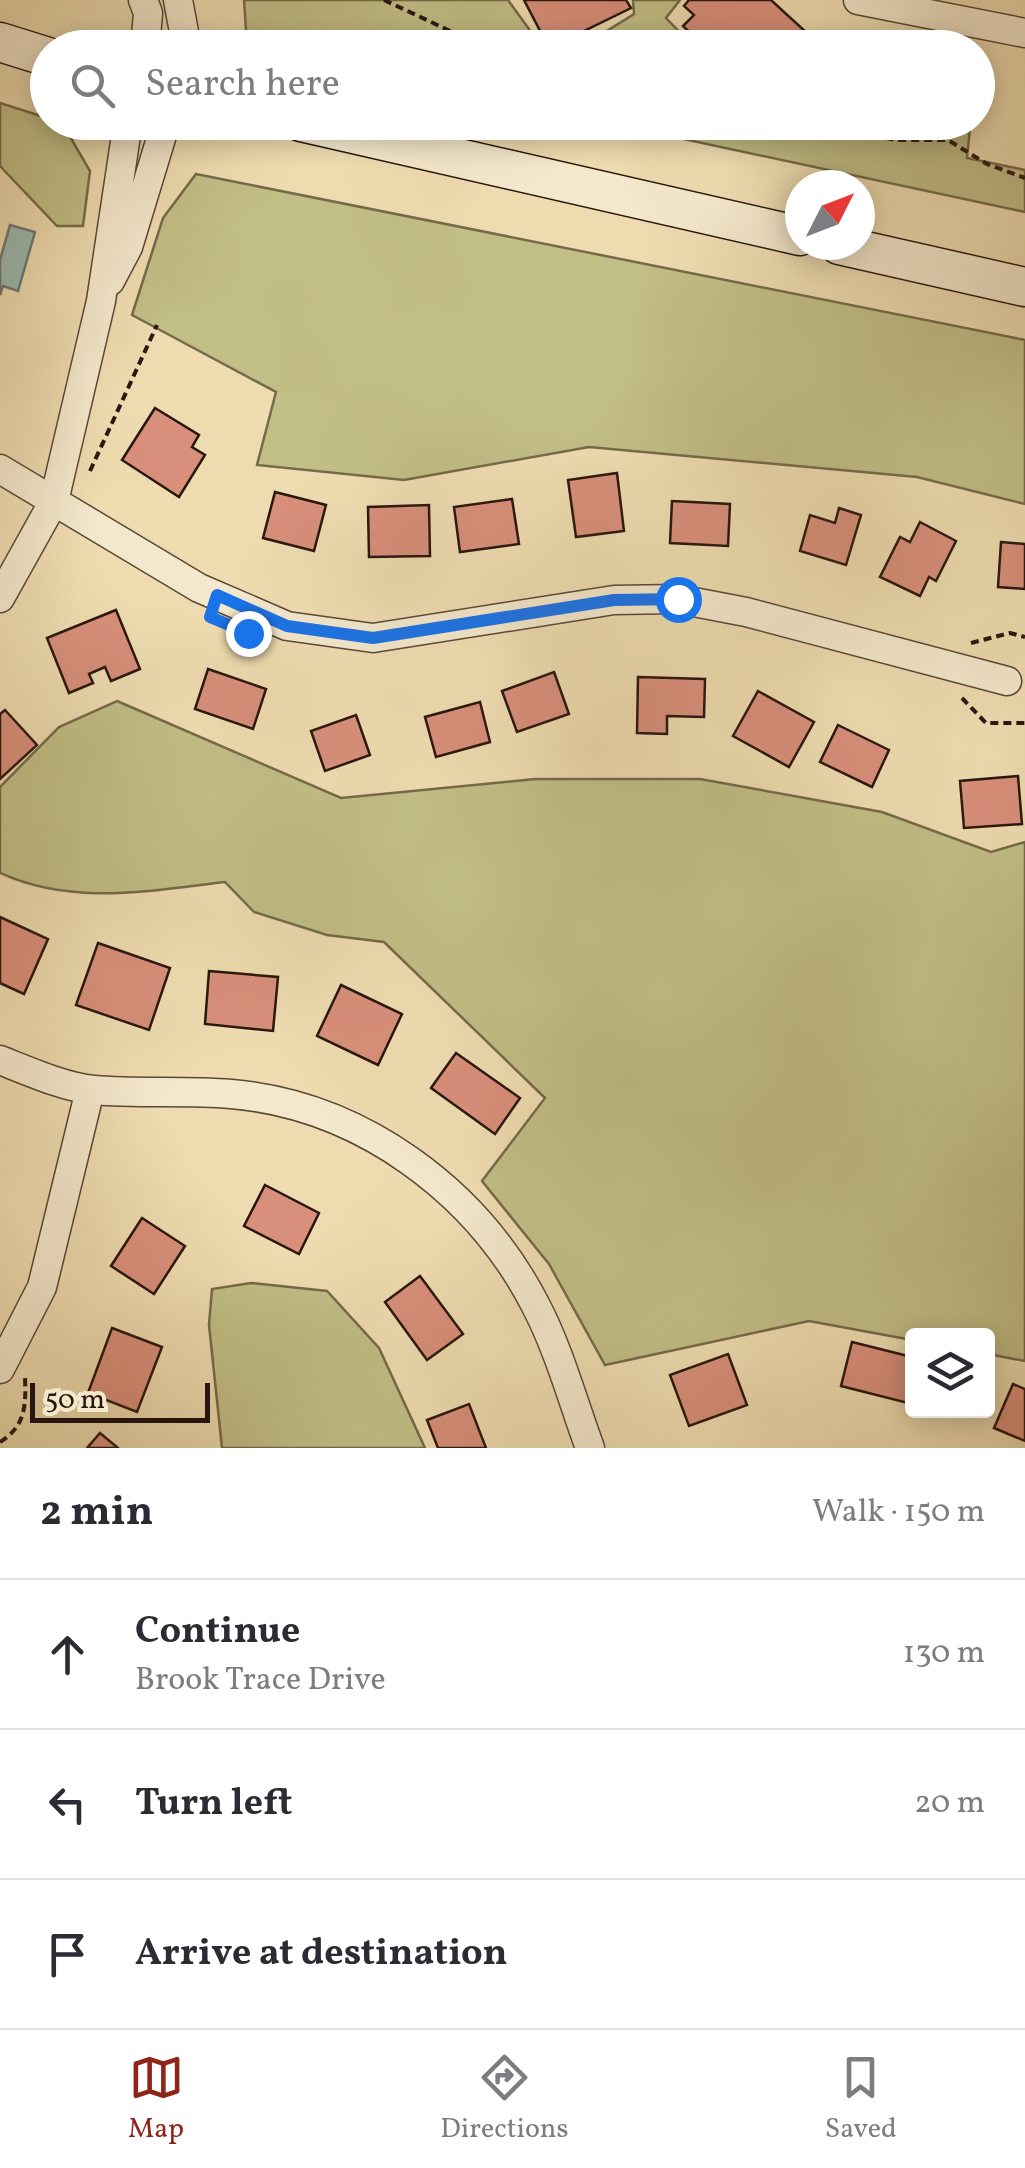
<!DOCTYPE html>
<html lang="en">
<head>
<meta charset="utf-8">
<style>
  body { margin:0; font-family:Vollkorn,serif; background:#f7f7f7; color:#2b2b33 }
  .controls { position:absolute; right:30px; bottom:30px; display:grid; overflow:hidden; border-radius:10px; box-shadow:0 5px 25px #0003 }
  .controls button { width:90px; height:90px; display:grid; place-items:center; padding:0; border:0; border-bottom:2px solid #e1e1e2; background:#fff; color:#2b2b33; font:50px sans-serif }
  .compass { position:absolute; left:785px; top:170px; width:90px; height:90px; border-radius:50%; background:#fff; box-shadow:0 5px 25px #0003; rotate:48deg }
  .scale { position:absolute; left:30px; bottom:25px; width:180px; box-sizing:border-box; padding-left:10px; border:5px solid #29160f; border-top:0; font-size:28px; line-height:35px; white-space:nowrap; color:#29160f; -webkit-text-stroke:8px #f4e8cc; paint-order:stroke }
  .stop { position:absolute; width:30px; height:30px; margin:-22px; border:8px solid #1a73e8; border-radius:50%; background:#fff }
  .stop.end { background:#1a73e8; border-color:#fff; box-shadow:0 2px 10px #0008 }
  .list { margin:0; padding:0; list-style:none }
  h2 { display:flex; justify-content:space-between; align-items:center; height:130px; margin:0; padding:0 40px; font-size:42px }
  h2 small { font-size:32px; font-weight:400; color:#7c7c81 }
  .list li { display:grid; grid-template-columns:65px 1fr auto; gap:30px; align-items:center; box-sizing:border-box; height:150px; padding:0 40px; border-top:2px solid #e1e1e2 }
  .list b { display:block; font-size:38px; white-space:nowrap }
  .list p { margin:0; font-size:32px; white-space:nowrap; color:#7c7c81 }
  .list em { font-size:32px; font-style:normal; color:#7c7c81 }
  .icon { flex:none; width:55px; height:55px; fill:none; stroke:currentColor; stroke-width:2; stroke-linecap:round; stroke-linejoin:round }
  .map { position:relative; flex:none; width:1025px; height:1448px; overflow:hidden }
  .search { position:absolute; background:#fff; box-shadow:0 5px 25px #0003; left:30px; right:30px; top:30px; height:110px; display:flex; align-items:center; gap:25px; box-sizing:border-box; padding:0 35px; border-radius:55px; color:#7c7c81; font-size:38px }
  .sheet { height:580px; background:#fff }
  nav { display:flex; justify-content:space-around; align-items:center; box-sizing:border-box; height:140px; border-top:2px solid #e1e1e2; background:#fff; font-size:28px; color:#7c7c81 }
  nav a { display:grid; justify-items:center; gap:5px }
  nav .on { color:#8f2418 }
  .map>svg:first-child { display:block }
</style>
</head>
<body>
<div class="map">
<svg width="1025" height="1448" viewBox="0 0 1025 1448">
  <rect width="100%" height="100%" fill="#eedcb0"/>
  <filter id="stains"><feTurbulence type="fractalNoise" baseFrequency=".002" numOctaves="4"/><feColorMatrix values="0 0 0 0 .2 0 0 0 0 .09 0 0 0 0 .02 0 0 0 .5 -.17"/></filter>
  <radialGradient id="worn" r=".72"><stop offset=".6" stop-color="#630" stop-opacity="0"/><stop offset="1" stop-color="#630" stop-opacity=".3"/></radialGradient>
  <!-- green -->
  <g fill="#c1be86" stroke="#756a4a" stroke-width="2.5">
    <path d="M244 0H508L542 47H259L247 45Z"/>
    <path d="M633 0H680L666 18 694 47H581L634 14Z"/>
    <path d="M0 103 47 118 48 122 62 123 90 171 83 226H57L0 166Z"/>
    <path d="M927 123 970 128 967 158 1025 170V212L609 123Z"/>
    <path d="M196 174 1025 340V504L917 477 589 447 404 480 257 465 276 392 132 315 163 218Z"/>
    <path d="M117 701 341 798 535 779H700L882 812 991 852 1025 842V1361L988 1354V1336H912V1340L809 1321 605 1365 549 1264 482 1181 545 1098 384 942 327 935 254 912 225 882C148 891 72 906 0 873V787L59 727Z"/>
    <path d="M251 1283 327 1291 379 1348 425 1448H222L209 1325 212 1289Z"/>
  </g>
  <!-- water -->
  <path fill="#9abab1" stroke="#6d7870" stroke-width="2.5" d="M10 225 35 232 18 291 3 286 0 295V260Z"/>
  <!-- building -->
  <g fill="#d88f7b" stroke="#29160f" stroke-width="2.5">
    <path d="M524 0H626L631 8 549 48Z"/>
    <path d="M689 0H771L807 33 793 48H706L683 26 694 15 684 6Z"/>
    <path d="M978 80 986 82 978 122Z"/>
    <path d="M155 408 199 435 192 447 205 455 179 497 122 460Z"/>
    <path d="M617 473 624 531 576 537 568 480Z"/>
    <path d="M275 492 326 505 314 551 263 538Z"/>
    <path d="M512 499 519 544 460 552 454 507Z"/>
    <path d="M672 501 730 504 728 546 670 543Z"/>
    <path d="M429 505 430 556 369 557 368 507Z"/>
    <path d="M839 508 861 515 846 565 800 551 810 515 835 523Z"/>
    <path d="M920 522 956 541 936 581 929 577 920 596 880 577 900 537 910 542Z"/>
    <path d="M1001 542 1025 544V589L998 587Z"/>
    <path d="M116 610 140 669 111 681 105 667 89 674 93 683 69 693 47 638Z"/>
    <path d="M208 669 266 689 253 729 195 709Z"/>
    <path d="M554 672 569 714 517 732 502 691Z"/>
    <path d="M638 677 705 679 704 717 667 716V734L637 733Z"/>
    <path d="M758 691 814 722 789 767 733 736Z"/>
    <path d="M480 702 490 742 436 757 425 717Z"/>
    <path d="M5 710 37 745 0 779V714Z"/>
    <path d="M356 715 370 755 325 771 311 731Z"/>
    <path d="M838 725 889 750 872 787 820 762Z"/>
    <path d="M1018 776 1022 824 964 828 960 781Z"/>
    <path d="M0 917 48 939 24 994 0 983Z"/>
    <path d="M98 943 170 968 149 1030 76 1005Z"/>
    <path d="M209 971 278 977 273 1031 205 1024Z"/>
    <path d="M341 985 402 1014 378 1065 317 1036Z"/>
    <path d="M456 1053 520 1098 495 1134 431 1088Z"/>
    <path d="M265 1185 319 1213 299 1254 244 1226Z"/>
    <path d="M142 1218 185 1246 154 1294 111 1266Z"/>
    <path d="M420 1276 463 1334 427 1360 385 1302Z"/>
    <path d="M112 1328 162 1347 137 1412 88 1393Z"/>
    <path d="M852 1342 912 1357 908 1403 841 1386Z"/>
    <path d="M728 1354 747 1405 689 1426 670 1375Z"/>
    <path d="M1013 1384 1025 1389V1441L994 1428Z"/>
    <path d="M469 1404 486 1448H438L427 1420Z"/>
    <path d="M100 1433 118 1448H87Z"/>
  </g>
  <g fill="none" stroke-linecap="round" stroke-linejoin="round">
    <!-- minor casing -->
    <g stroke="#5a4837" stroke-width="31">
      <g id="minor">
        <path d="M143 0 148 13 145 48"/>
        <path d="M178 0 187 48"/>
        <path d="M858 0 1025 33"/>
        <path d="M110 281 128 247 166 122"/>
        <path d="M0 469 199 588 287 626 373 638 614 600 678 599 746 612 1007 681"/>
        <path d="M0 598 54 501 101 301 128 122"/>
        <path d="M0 1060C28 1071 64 1087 94 1090 139 1094 185 1090 231 1094 361 1105 477 1191 536 1306 559 1350 573 1402 590 1448"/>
        <path d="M0 1369 42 1287 90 1090"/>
      </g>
    </g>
    <!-- secondary casing -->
    <g stroke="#29160f" stroke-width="41">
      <g id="secondary">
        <path d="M0 42 48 57"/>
        <path d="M301 122 800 236"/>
        <path d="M839 245 1025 287"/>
      </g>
    </g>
    <!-- path -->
    <g stroke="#29160f" stroke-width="4" stroke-dasharray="8 5" stroke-linecap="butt">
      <path d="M384 0 463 37 516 48"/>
      <path d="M809 122 896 140H948L987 164 1025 178"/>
      <path d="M90 471 157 325"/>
      <path d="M971 643 1010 633 1025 637"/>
      <path d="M962 698 986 723H1025"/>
      <path d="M0 1442C26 1426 26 1405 25 1377"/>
    </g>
    <!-- minor -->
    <use href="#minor" stroke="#f4e8cc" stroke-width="28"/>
    <!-- secondary -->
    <use href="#secondary" stroke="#f4e8cc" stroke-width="38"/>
  </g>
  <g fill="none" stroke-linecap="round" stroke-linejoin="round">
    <!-- route -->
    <path stroke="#1a73e8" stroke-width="12" d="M248 633 210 617 217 595 287 626 373 638 614 600 678 599"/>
  </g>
  <rect width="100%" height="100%" filter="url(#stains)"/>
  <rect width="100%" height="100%" fill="url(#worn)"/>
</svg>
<div class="controls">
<button><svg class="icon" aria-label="layers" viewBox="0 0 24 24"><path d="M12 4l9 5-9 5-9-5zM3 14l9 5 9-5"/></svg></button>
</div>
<svg class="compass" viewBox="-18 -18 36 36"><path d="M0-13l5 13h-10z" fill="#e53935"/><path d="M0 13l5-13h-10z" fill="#7c7c81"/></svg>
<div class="scale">50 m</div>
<div class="stop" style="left:678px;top:599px"></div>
<div class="stop end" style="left:248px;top:633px"></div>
<div class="search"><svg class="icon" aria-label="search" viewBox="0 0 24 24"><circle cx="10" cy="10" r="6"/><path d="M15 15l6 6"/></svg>Search here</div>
</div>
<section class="sheet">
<h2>2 min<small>Walk · 150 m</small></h2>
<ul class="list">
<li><svg class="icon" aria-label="ahead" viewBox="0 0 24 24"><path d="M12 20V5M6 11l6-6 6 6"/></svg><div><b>Continue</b><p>Brook Trace Drive</p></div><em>130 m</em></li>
<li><svg class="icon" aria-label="left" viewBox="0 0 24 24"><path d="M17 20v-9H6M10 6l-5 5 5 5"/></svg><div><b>Turn left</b></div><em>20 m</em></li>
<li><svg class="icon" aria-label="arrive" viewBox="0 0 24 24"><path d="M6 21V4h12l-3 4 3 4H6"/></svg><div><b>Arrive at destination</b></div></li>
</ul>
</section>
<nav>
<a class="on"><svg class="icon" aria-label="map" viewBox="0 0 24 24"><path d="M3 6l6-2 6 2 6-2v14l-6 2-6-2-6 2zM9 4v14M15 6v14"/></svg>Map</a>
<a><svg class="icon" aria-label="directions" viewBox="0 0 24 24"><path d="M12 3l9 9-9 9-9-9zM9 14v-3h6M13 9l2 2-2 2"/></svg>Directions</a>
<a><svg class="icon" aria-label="saved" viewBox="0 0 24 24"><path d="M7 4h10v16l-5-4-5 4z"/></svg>Saved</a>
</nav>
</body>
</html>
